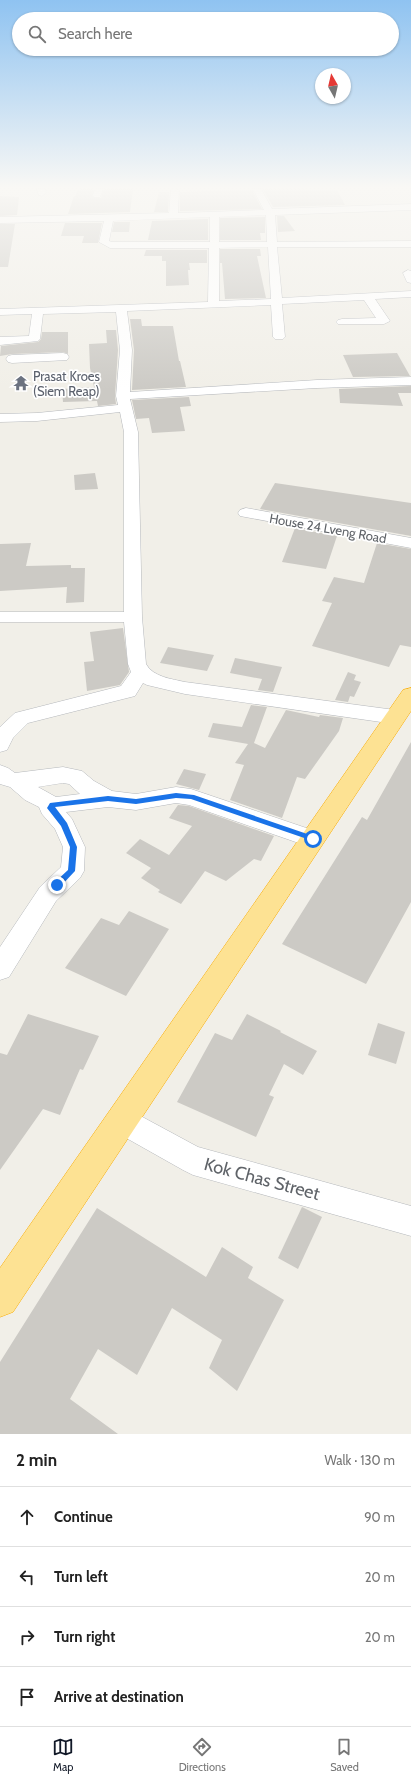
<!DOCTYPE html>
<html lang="en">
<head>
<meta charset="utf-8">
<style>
  body { margin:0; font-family:Cabin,sans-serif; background:#f2f2f2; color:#222 }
  .compass { position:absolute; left:315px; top:68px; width:36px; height:36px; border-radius:50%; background:#fff; box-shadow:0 1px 3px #0004; rotate:352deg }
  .stop { position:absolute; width:12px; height:12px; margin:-9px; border:3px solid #1a73e8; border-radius:50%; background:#fff }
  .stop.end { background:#1a73e8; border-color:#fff; box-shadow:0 1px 4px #0008 }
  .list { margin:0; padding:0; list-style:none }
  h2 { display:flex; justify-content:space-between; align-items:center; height:52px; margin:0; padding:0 16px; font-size:17px }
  h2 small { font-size:13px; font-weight:400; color:#767676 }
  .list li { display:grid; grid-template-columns:26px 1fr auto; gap:12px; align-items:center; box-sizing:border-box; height:60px; padding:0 16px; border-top:1px solid #e0e0e0 }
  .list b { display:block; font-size:15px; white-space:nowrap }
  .list em { font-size:13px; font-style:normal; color:#767676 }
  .icon { flex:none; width:22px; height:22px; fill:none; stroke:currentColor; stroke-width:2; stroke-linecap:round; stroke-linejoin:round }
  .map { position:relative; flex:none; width:411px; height:1434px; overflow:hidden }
  .search { position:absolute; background:#fff; box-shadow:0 1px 3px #0004; left:12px; right:12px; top:12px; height:44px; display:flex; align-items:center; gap:10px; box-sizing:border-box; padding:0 14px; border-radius:22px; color:#767676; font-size:15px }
  .sheet { height:292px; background:#fff }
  nav { display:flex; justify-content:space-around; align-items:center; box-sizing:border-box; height:56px; border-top:1px solid #e0e0e0; background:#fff; font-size:11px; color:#767676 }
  nav a { display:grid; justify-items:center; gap:2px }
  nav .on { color:#111827 }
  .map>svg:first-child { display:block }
</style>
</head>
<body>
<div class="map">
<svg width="411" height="1434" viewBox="0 0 411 1434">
  <rect width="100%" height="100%" fill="#f1efe8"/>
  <!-- building -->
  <g fill="#cccac5">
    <path d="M82 189H93L92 196 94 198H101L104 189H133L130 212 68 214 74 196H76L77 191Z"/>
    <path d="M263 189 337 190 345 205 273 207Z"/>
    <path d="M252 190 262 209 180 211V192Z"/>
    <path d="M159 192H169L168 212H154Z"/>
    <path d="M0 196 19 197 17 215 0 216Z"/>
    <path d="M277 216H284L295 231 278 232Z"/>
    <path d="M265 217V233H260L261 240H220V218Z"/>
    <path d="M208 219V240H148L152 221Z"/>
    <path d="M114 222H130L129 232H112Z"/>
    <path d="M65 223H102L98 243H82L84 236H61Z"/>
    <path d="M0 224H15L8 267H0Z"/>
    <path d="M220 249H260L261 256H257L266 298 225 299 222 263H220Z"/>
    <path d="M146 250H207V263H189L190 270H188L189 285 166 286V261H162V256H144Z"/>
    <path d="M130 319H141L142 326H173L179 361H180L186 387 132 390 134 350Z"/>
    <path d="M106 330H116L118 350 115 396 116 404 98 406 97 401 63 402 62 389 94 387 90 368 89 344 107 343Z"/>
    <path d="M42 332H68V354L63 352 12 354 0 356 1 346 38 342 41 339Z"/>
    <path d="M397 353 410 376 353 377 343 355Z"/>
    <path d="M411 386V393H398L403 406 340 403 339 389Z"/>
    <path d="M189 397 191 406 180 407 185 431 152 433 149 418 136 419 132 400Z"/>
    <path d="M95 473 98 489 75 490 74 475Z"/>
    <path d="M275 483 411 503V536L260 509Z"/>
    <path d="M295 528 337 536 326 569 282 562Z"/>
    <path d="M31 543 26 566 71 565V568H85L84 602 66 603 67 587 0 591V544Z"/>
    <path d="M377 543 411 549V647L400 645 389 667 312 646 332 603 322 601 334 577 364 583Z"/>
    <path d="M123 628 129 672 120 685 87 691 84 662 94 661 90 632Z"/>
    <path d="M168 647 214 655 207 671 160 663Z"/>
    <path d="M235 658 282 667 273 692 258 690 262 679 230 673Z"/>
    <path d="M348 672 356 675 354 680 361 682 354 697 350 696 348 702 335 700Z"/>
    <path d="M251 705 267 707 254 743 265 748 286 710 319 717 320 715 343 718 339 731 305 779 297 777 282 818 230 800 244 765 235 763 248 744 208 737 213 723 242 727Z"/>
    <path d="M411 742V902L366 984 282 944 362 817 367 820Z"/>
    <path d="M184 769 206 774 199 790 176 784Z"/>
    <path d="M178 805 189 806 274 836 261 861 254 859 226 881 205 871 181 904 158 892 160 890 141 878 151 868 126 853 140 839 169 855 192 826 169 818Z"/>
    <path d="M129 911 169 929 126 996 65 968 101 918 119 925Z"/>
    <path d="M28 1014 99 1036 83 1070 80 1069 60 1115 43 1109 0 1170V1053L7 1055Z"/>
    <path d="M247 1014 281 1031 280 1032 317 1051 303 1075 284 1064 269 1095 274 1097 256 1137 177 1102 215 1033 232 1040Z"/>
    <path d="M378 1023 405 1032 396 1064 368 1055Z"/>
    <path d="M302 1207 322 1217 298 1269 278 1258Z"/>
    <path d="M97 1208 206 1277 222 1247 253 1267 248 1278 284 1300 237 1391 209 1368 222 1340 172 1308 137 1375 98 1349 70 1399 118 1434H0V1362Z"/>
  </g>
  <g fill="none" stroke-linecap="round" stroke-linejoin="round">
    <!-- minor casing -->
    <g stroke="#b5b8bc" stroke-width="1">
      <g id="minor">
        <path d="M37 189H45L46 193 42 196 39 195Z"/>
        <path d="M95 189H103L100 197H94L93 195Z"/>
        <path d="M171 189 179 190 178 213 264 210 253 189H261L272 209 411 204V210L275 215 277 242 411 241V247H277L282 298 411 291V297L375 299 390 321 384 324H338L336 322 338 320 342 319 376 318 364 300 282 304 285 337 283 339H275L273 337 271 305 127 311 132 350 130 392 317 380 411 377V385L317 388 130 399 138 432 142 617 146 664C153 677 172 679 185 682L395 710 402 712 405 717 402 722 395 724 185 694 147 685 143 683 135 696 28 723 13 738 7 750 0 752V727L15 713 121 686 131 672 128 664 124 622H0V612H124V432L120 412 37 421 0 422V414L37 413 118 405 116 396 120 350 116 312 43 314 40 339 38 341 0 345V337L29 336 32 314 0 315V309L208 302 209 248H110L99 242 104 221 0 223V217L169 213ZM266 215 267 242H219V217ZM210 217V242H112L109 241 113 221ZM268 247 271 299 219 301V248Z"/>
        <path d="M408 270 411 271V283L407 282 403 273Z"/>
        <path d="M63 353 67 354 69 357 67 360 12 363 8 362 6 359 8 356 12 355Z"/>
        <path d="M246 508 411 538V548L240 516 238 513 240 510Z"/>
        <path d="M0 765 8 768 15 773 63 767 82 771 94 781 112 791 136 794 176 787 191 789 321 833 324 839 321 845 313 848 189 805 176 803 136 810 108 807 66 812 72 819 85 847 84 871 80 878 56 901 9 977 0 980V947L40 887 61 867 63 847 55 829 42 814 39 807 25 800 10 787 0 784ZM63 783 69 784 80 794 56 797 38 787Z"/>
        <path d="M122 1106 198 1147 411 1206V1236L193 1175 183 1170 112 1130 108 1120 112 1110Z"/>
      </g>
    </g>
    <!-- highway casing -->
    <g stroke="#f9ab00" stroke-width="1">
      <path id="highway" d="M411 688V711L13 1312 0 1317V1268L403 690Z"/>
    </g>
    <!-- minor -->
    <use href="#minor" fill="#fff" fill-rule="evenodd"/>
    <!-- highway -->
    <use href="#highway" fill="#fde293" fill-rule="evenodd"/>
  </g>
  <!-- sky -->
  <linearGradient id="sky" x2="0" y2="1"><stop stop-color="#8fc3f1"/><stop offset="0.48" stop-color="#f9f8f5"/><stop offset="1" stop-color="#f9f8f5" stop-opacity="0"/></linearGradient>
  <rect width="411" height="390" fill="url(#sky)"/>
  <!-- route -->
  <path fill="#1a73e8" d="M176 793 194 795 316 837 317 839 313 841 191 799 176 798 136 804 108 801 55 807 67 823 77 847 75 871 60 887H54V883L68 870 70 847 61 826 47 808 50 803 108 796 136 799Z"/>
  <!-- icons -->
  <defs>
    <g id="temple-bare" transform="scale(1.2)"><path d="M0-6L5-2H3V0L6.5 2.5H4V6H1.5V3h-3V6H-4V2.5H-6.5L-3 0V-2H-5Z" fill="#6b7280" stroke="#fff" stroke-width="2.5" paint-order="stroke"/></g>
  </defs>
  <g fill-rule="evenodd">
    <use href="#temple-bare" x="21" y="383"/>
  </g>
  <g text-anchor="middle" stroke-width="3.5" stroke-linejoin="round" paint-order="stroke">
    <!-- far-worship labels -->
    <g font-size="13" fill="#5b616d" stroke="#fff" text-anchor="start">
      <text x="33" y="381">Prasat Kroes<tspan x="33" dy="15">(Siem Reap)</tspan></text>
    </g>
    <!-- far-street labels -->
    <g font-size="13" fill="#5f6368" stroke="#fff">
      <text transform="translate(328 528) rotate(10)" y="5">House 24 Lveng Road</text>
    </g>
    <!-- near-street labels -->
    <g font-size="18" fill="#5f6368" stroke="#fff">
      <text transform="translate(262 1179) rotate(15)" y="6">Kok Chas Street</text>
    </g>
  </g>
</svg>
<svg class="compass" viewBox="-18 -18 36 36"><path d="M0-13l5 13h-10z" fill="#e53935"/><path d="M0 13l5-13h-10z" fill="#767676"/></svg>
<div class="stop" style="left:313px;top:839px"></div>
<div class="stop end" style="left:57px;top:885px"></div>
<div class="search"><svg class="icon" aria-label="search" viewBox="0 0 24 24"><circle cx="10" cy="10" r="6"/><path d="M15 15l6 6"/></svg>Search here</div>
</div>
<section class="sheet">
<h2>2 min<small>Walk · 130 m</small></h2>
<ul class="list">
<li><svg class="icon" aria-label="ahead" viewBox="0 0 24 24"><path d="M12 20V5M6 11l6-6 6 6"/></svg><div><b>Continue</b></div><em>90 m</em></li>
<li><svg class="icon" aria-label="left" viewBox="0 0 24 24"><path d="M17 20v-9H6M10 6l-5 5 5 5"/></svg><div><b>Turn left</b></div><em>20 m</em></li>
<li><svg class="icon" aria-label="right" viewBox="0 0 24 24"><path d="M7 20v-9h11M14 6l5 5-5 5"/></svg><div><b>Turn right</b></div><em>20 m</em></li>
<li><svg class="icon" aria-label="arrive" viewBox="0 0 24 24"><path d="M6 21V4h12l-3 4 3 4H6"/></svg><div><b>Arrive at destination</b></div></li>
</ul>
</section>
<nav>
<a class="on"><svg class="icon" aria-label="map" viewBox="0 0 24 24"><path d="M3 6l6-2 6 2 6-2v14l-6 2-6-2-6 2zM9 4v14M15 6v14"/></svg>Map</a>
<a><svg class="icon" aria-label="directions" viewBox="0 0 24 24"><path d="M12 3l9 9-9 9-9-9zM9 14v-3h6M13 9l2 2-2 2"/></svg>Directions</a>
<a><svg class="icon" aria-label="saved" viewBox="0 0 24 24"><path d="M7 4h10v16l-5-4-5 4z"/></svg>Saved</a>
</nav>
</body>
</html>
